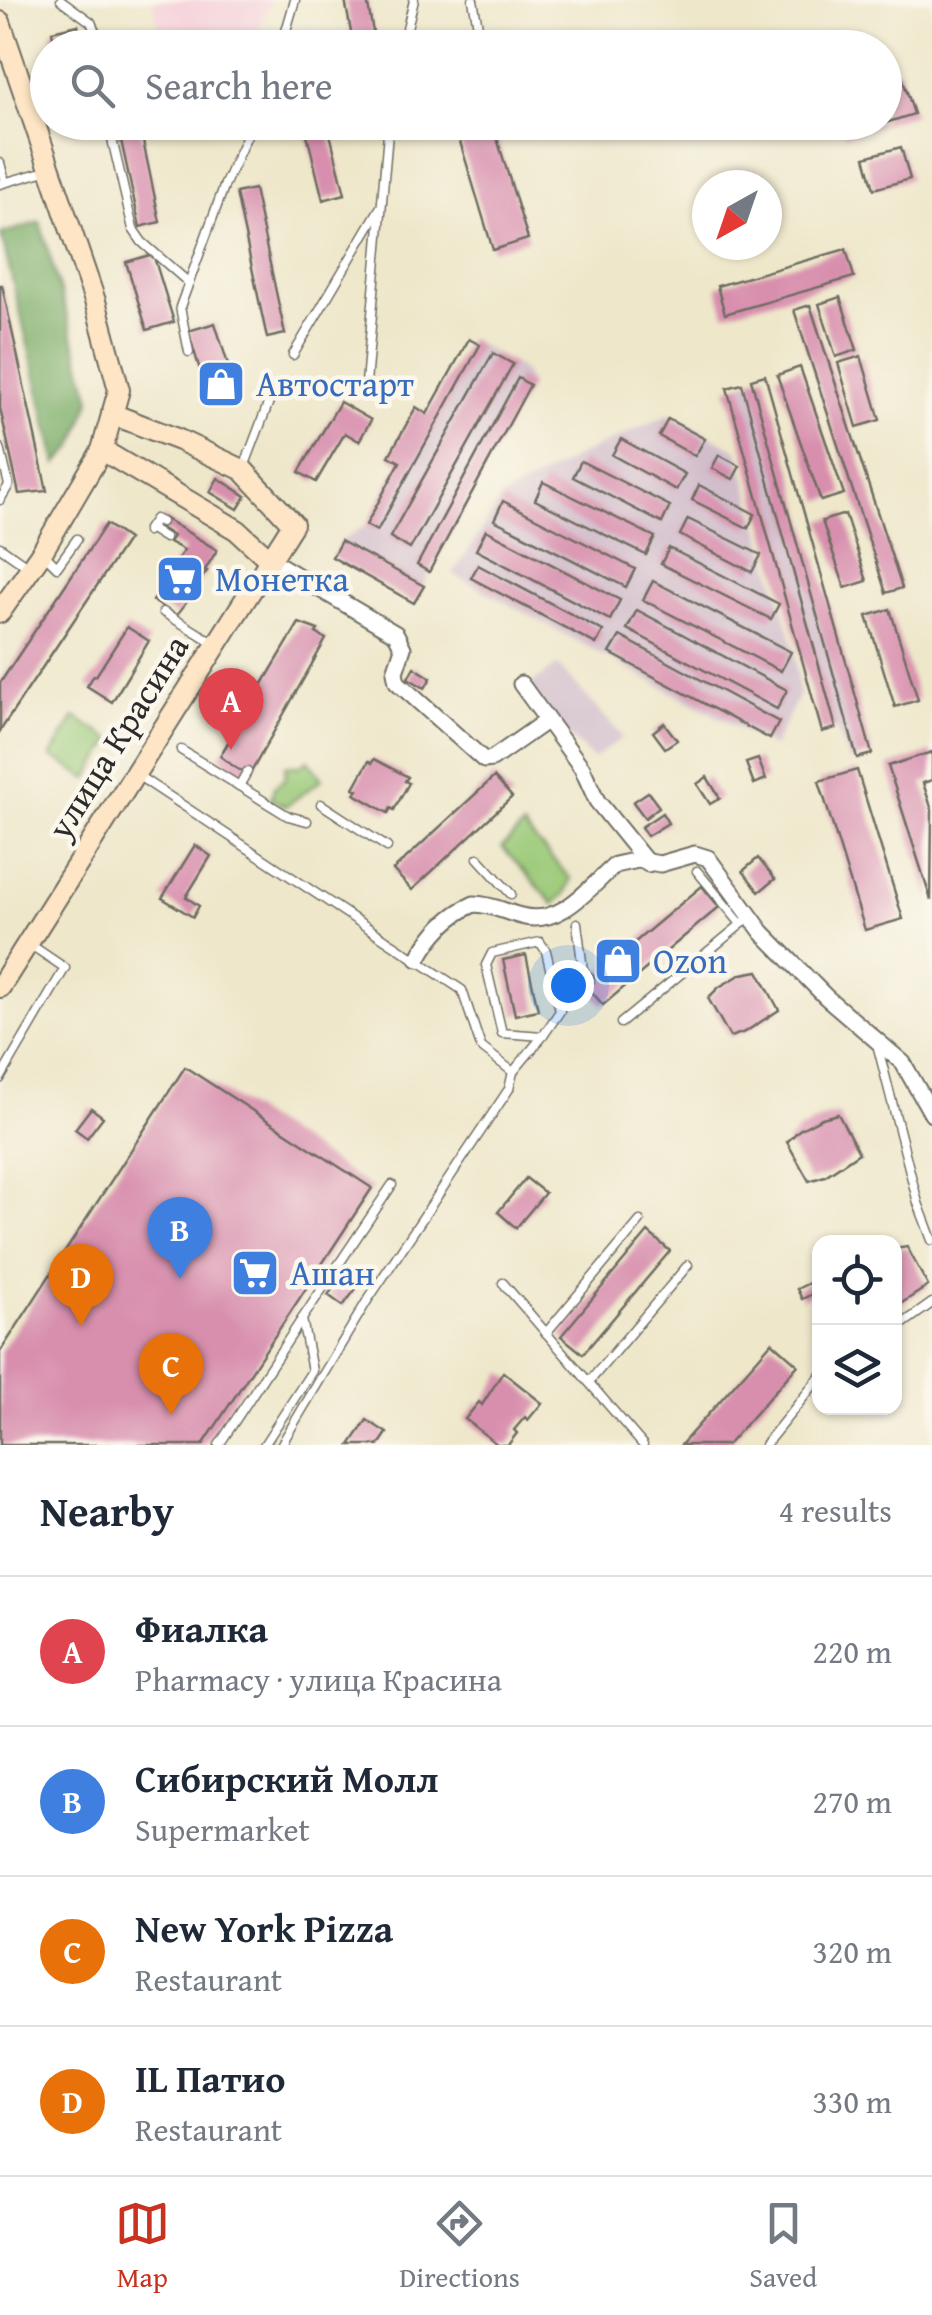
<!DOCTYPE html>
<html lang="en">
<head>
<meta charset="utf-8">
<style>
  body { margin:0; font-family:"Gentium Book Plus",serif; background:#f2f2f3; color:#1f2937 }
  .controls { position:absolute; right:30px; bottom:30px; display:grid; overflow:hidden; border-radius:20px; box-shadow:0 2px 8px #0004 }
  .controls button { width:90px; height:90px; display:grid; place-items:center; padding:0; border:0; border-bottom:2px solid #e0e1e3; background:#fff; color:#1f2937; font:50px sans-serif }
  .compass { position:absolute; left:692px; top:170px; width:90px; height:90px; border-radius:50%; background:#fff; box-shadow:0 2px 8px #0004; rotate:220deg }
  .you { position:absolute; left:568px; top:985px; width:35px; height:35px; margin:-25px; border:8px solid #fff; border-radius:50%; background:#1a73e8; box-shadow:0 0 0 15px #1a73e833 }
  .badge { display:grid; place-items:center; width:65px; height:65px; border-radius:50%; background:#c8321e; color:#fff; font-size:32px; font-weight:700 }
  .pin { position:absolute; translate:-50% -82px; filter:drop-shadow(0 2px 5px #0008) }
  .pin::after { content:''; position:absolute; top:52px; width:35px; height:30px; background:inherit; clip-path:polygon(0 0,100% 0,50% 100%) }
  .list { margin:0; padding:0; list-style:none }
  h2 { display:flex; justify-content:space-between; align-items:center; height:130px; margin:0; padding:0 40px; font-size:42px }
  h2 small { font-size:32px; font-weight:400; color:#747a83 }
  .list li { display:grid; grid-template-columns:65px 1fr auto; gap:30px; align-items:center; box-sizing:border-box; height:150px; padding:0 40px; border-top:2px solid #e0e1e3 }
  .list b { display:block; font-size:38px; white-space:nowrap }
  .list p { margin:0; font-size:32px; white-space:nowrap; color:#747a83 }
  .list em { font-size:32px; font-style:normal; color:#747a83 }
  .icon { flex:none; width:55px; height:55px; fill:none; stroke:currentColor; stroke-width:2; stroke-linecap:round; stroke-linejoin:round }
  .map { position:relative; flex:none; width:932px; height:1445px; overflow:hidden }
  .search { position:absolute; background:#fff; box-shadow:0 2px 8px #0004; left:30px; right:30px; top:30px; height:110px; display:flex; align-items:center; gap:25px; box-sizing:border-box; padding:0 35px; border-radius:55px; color:#747a83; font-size:38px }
  .sheet { height:730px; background:#fff }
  nav { display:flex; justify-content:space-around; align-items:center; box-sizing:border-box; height:140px; border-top:2px solid #e0e1e3; background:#fff; font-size:28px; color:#747a83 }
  nav a { display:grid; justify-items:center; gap:5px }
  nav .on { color:#c8321e }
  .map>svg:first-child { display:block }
</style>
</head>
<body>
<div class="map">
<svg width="932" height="1445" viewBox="0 0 932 1445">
  <rect width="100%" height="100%" fill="#fbf7ec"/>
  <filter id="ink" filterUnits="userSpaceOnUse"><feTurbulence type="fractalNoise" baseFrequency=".01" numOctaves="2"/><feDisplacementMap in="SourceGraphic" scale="20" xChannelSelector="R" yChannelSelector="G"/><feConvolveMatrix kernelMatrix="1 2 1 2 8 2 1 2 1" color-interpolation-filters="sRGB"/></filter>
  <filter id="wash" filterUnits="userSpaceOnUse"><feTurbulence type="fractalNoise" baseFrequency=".0048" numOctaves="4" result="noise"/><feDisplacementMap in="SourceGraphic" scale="40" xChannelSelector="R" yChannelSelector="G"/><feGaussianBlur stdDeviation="2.25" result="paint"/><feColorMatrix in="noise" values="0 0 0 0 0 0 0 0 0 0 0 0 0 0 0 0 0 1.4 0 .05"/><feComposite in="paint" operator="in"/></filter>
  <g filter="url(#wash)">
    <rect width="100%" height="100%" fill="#eee7ca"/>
    <!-- built -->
    <path fill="#f5cfd9" d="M152 0H270L252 47 165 48Z"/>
    <!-- industrial -->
    <g fill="#d1bdcb">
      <path d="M469 339 513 364 524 372 530 385 414 603 332 557 341 541 366 525Z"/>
      <path d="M765 375 872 754 849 761 836 728 742 384Z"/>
      <path d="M670 414 738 451 794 647 799 695 773 747 453 574 502 498 580 455Z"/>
      <path d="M558 665 623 737 593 759 554 722 530 685Z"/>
    </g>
    <!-- green -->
    <g fill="#9ac977" stroke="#627a51" stroke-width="2.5">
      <path d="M75 717 112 740 88 779 51 756Z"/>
      <path d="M308 760 322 779 286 806 271 799 274 787 286 778 285 766H300Z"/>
      <path d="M523 827 571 879 565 894 554 904 502 847Z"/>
    </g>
    <!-- forest -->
    <path fill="#7bad68" stroke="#536c4a" stroke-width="2.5" d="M40 222 91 399 74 446 57 464 1 234Z"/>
    <g id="blocks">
      <!-- building -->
      <g fill="#d88fae">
        <path d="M345 0H367L376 48H354Z"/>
        <path d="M78 25 83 48H55L52 31Z"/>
        <path d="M900 70 914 114 845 136 841 122H884V74Z"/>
        <path d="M117 122H139L160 222 140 227Z"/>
        <path d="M304 122H327L345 194 323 200Z"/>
        <path d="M454 122H492L528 239 493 250Z"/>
        <path d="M901 147 910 179 874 189 865 157Z"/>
        <path d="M254 189 285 334 267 338 236 193Z"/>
        <path d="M846 249 854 277 725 314 717 286Z"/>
        <path d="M153 254 174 322 147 330 126 262Z"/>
        <path d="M0 285H2L47 491 19 494 0 408Z"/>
        <path d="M840 297 857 350 836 357 819 304Z"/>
        <path d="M810 305 902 588 886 593 794 310Z"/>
        <path d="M215 323 236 390 209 399 188 331Z"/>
        <path d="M469 339 480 345 377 531 366 525 400 462 389 456 416 407 427 414Z"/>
        <path d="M493 353 513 364 410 549 390 537Z"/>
        <path d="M861 356 880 420 857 427 838 363Z"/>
        <path d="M800 367 844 494 821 501 777 375Z"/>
        <path d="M765 375 872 754 857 758 751 379Z"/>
        <path d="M518 378 530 385 429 572 417 565Z"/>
        <path d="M742 384 836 728 822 732 727 388Z"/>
        <path d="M340 402 371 420 359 441 345 433 316 482 299 472Z"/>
        <path d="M668 419 705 439 695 456 659 436Z"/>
        <path d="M621 439 685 474 676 490 612 455Z"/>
        <path d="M719 455 740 466 733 479 712 468Z"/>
        <path d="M581 461 670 506 662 523 573 477Z"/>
        <path d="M218 478 246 496 238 509 210 492Z"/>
        <path d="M543 482 655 537 646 555 535 500Z"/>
        <path d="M699 485 755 514 748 528 692 500Z"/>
        <path d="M503 501 635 569 626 587 494 520Z"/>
        <path d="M845 514 867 581 845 588 822 521Z"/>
        <path d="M164 518 217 550 205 570 207 571 193 590 195 591 176 616 153 601 163 586 160 584 184 550 169 542 173 536 159 527Z"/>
        <path d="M688 519 761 555 752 572 680 535Z"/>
        <path d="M106 524 128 539 0 731V683Z"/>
        <path d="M486 530 620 600 610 620 476 550Z"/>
        <path d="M341 541 424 586 414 603 332 557Z"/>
        <path d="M669 548 779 604 771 619 661 564Z"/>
        <path d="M478 565 603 631 596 644 471 578Z"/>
        <path d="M653 581 791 652 781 671 643 600Z"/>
        <path d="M890 609 918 700 895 707 867 616Z"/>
        <path d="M637 610 787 690 777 709 627 629Z"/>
        <path d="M299 623 318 630 316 633 326 639 250 774 237 769 220 756Z"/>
        <path d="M127 627 149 641 112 702 87 686 94 675 96 676Z"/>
        <path d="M620 636 779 722 770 739 610 653Z"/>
        <path d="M414 667 431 678 425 688 408 678Z"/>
        <path d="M664 723 677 740 665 748 653 732Z"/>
        <path d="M932 752V780L923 783 932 810 931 900 888 766Z"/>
        <path d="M374 759 408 777 405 781 409 783 394 810 391 808 388 813 355 794 358 790 354 788 369 761 372 763Z"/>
        <path d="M758 759 766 779 754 784 746 763Z"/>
        <path d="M857 770 903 919 865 930 819 781Z"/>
        <path d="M494 777 512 797 412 890 393 870Z"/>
        <path d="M707 777 720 798 710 804 697 784Z"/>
        <path d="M648 792 659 807 645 818 633 802Z"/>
        <path d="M662 813 668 823 647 836 641 827Z"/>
        <path d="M195 845 211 856 186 897 199 906 193 917 162 898Z"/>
        <path d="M758 858 775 879 759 892 743 871Z"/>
        <path d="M702 886 719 907 603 1005 585 984Z"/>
        <path d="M526 955 538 1010 515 1015 503 960Z"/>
        <path d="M758 971 779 1010 745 1032 730 1037 708 998 719 987 742 974Z"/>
        <path d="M185 1067 372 1188 203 1445H0V1352Z"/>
        <path d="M91 1108 103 1117 87 1138 75 1129Z"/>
        <path d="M838 1114 859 1153 825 1176 809 1181 787 1142 799 1130 822 1118Z"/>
        <path d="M526 1178 545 1193 516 1228 498 1212Z"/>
        <path d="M648 1232 670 1251 583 1354 561 1336Z"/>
        <path d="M907 1247 928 1286 894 1308V1249Z"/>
        <path d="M346 1271 361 1282 343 1306 328 1295Z"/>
        <path d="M817 1279 820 1290 802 1299 797 1289Z"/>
        <path d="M772 1342 798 1365 727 1445H681Z"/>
        <path d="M503 1372 542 1403 528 1420 525 1417 514 1430 517 1433 508 1445H498L465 1419 479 1402 482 1405Z"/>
        <path d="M367 1420 387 1433 379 1445H350Z"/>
      </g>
    </g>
  </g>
  <g filter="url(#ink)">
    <use href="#blocks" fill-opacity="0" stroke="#6f6d63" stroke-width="2.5"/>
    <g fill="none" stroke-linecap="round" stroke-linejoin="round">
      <!-- lane casing -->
      <g stroke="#6f6d63" stroke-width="11">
        <g id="lane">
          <path d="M61 0 91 22 102 48"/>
          <path d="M473 0 480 37"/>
          <path d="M281 48 295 0"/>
          <path d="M402 48 414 0"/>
          <path d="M108 122 133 229 142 242 189 283"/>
          <path d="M0 163 5 182"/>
          <path d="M0 184 49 170"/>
          <path d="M189 352 180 307 225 184 253 122"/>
          <path d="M293 355 380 208"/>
          <path d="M366 383 389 122"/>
          <path d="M0 448 9 485 0 500"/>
          <path d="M243 470 273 391"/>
          <path d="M149 528 165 538"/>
          <path d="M147 531 155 519 161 522"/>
          <path d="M0 547 27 566"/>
          <path d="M45 555 57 567 77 539"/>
          <path d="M163 612 216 644"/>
          <path d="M181 750 288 816 307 821"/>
          <path d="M137 775 462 990 481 1047 513 1072 509 1089 367 1301 281 1445"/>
          <path d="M239 786 247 772"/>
          <path d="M321 804 387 847"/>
          <path d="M478 858 511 894"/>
          <path d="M697 871 741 924"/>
          <path d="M577 923 583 970 590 980"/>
          <path d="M540 942 546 951 560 1011 543 1036 502 1033 486 965 492 953Z"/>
          <path d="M621 1023 750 917"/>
          <path d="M877 1044 918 1203 932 1240"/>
          <path d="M513 1072 543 1036"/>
          <path d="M0 1079 65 968 31 945"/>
          <path d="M503 1283 643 1445"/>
          <path d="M894 1330 932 1303"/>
          <path d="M546 1333 640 1221"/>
          <path d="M589 1382 688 1265"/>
          <path d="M219 1445 302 1319"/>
          <path d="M264 1445 312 1371 302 1319 392 1185"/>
          <path d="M765 1445 820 1377"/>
        </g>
      </g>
      <!-- street casing -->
      <g stroke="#6f6d63" stroke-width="19">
        <g id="street">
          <path d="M269 559 396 634 403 648 395 672 397 682 484 760 492 759 546 721"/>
          <path d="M521 684 582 768 597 801 648 864"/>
          <path d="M418 959C431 935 449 915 474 904 491 904 505 912 521 916 560 927 589 888 615 865L638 860 660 864 695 854 708 858 762 932 826 997 903 1063 932 1114"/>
        </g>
      </g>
      <!-- secondary casing -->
      <g stroke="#6f6d63" stroke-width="24">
        <g id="secondary">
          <path d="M0 22 95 301 119 390 102 450 42 552 0 612"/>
          <path d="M102 450 237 530 269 559"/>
          <path d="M0 987 293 524 243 470 179 440 112 414"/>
        </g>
      </g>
      <!-- lane -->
      <use href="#lane" stroke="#fff" stroke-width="8"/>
      <!-- street -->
      <use href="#street" stroke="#fff" stroke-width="15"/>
      <!-- secondary -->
      <use href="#secondary" stroke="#fde5c5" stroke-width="20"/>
    </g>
  </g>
  <!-- icons -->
  <defs>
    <g id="shop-square" transform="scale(2.5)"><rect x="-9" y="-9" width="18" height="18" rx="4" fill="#3f7fe0" stroke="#fbf7ec"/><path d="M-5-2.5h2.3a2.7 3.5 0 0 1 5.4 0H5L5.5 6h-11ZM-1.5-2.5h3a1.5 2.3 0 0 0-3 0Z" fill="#fff"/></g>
    <g id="supermarket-square" transform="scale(2.5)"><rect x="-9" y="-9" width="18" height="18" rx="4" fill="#3f7fe0" stroke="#fbf7ec"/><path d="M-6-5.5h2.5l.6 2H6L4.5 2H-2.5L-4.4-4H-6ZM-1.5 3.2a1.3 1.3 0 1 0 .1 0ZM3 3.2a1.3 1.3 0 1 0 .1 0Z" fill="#fff"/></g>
  </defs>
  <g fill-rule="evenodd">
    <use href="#shop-square" x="221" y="384"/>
    <use href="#supermarket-square" x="180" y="579"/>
    <use href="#shop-square" x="618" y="961"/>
    <use href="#supermarket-square" x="255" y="1273"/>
  </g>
  <g text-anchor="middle" stroke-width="9" stroke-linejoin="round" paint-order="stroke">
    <!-- shop labels -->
    <g font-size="35" fill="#366cbe" stroke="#fbf7ec" text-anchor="start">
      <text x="256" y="396">Автостарт</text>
      <text x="215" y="591">Монетка</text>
      <text x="653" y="973">Ozon</text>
      <text x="290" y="1285">Ашан</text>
    </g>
    <!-- street labels -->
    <g font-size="35" fill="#2b2b2b" stroke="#fbf7ec">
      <text transform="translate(118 737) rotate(-58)" y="12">улица Красина</text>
    </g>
  </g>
</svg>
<div class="controls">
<button><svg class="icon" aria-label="locate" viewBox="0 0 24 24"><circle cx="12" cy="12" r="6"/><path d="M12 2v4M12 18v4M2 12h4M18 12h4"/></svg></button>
<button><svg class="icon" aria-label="layers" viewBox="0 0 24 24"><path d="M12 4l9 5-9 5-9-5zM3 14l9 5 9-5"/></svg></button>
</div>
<svg class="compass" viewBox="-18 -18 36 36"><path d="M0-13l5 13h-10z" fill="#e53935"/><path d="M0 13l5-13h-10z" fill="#747a83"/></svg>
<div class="you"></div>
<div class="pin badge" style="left:231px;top:750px;background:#e0444e">A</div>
<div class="pin badge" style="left:180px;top:1279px;background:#3f7fe0">B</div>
<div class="pin badge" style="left:171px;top:1415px;background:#e8710a">C</div>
<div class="pin badge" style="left:81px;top:1326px;background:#e8710a">D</div>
<div class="search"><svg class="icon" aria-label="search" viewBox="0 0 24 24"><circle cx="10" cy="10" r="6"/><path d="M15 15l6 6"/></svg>Search here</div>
</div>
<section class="sheet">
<h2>Nearby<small>4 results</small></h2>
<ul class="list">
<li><span class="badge" style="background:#e0444e">A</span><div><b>Фиалка</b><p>Pharmacy · улица Красина</p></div><em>220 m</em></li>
<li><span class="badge" style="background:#3f7fe0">B</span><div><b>Сибирский Молл</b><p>Supermarket</p></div><em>270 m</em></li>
<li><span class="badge" style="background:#e8710a">C</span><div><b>New York Pizza</b><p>Restaurant</p></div><em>320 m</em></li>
<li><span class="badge" style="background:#e8710a">D</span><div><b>IL Патио</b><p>Restaurant</p></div><em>330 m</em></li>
</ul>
</section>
<nav>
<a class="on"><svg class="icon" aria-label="map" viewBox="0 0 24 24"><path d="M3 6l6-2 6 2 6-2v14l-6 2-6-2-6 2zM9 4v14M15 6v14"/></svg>Map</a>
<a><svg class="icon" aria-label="directions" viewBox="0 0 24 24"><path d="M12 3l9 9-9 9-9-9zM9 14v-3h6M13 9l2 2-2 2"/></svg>Directions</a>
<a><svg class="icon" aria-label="saved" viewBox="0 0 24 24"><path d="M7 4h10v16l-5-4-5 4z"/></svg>Saved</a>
</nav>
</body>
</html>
